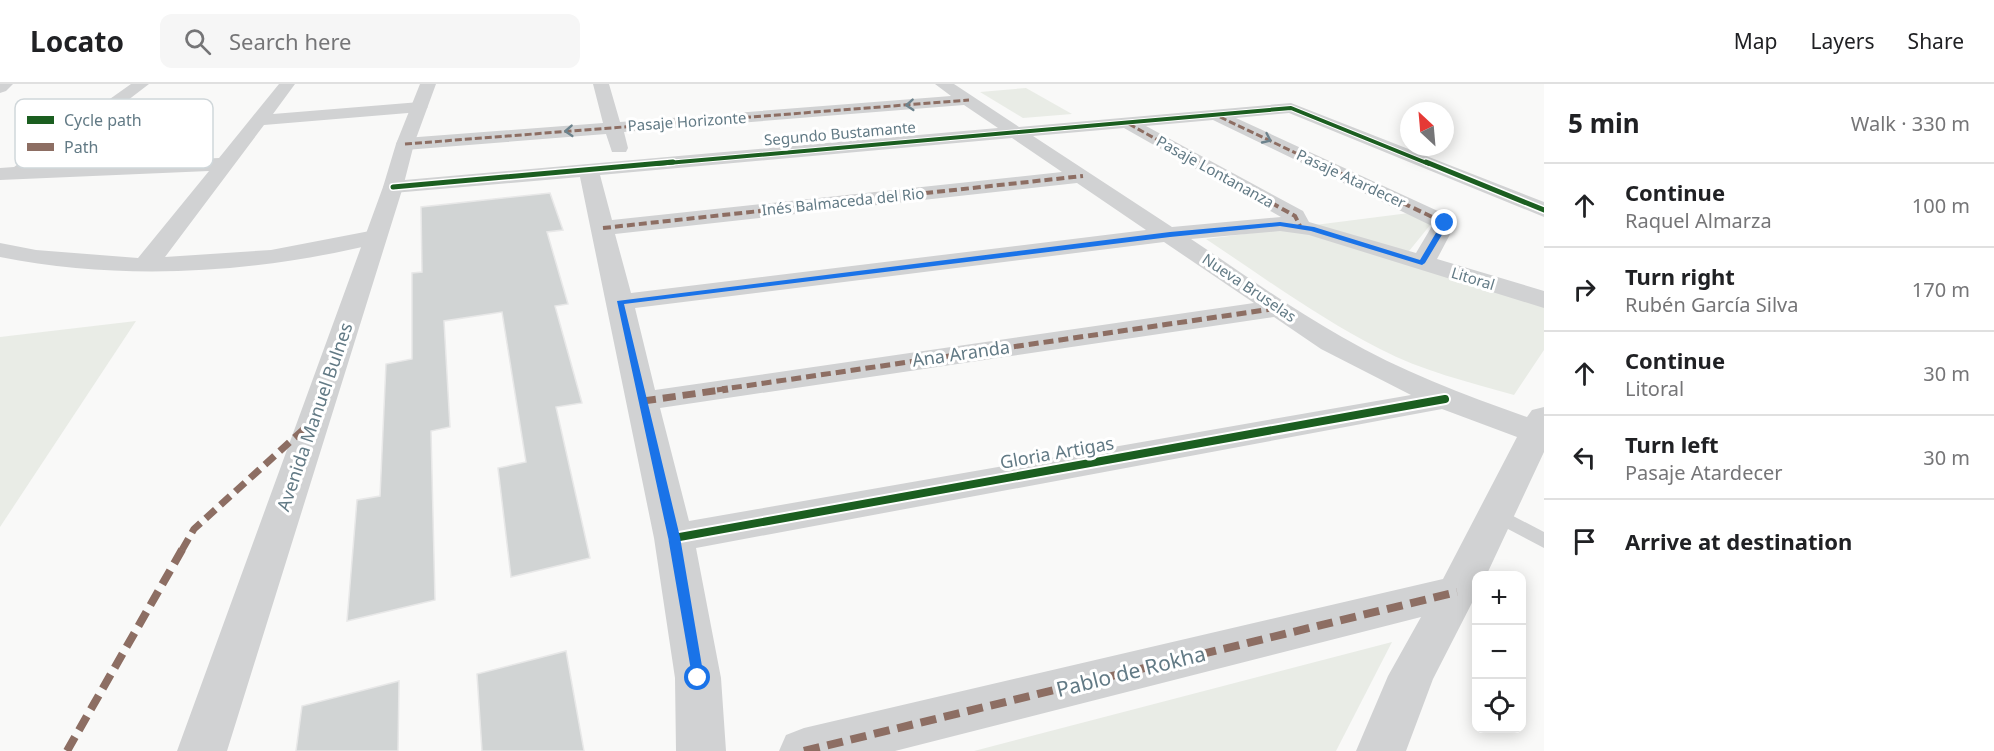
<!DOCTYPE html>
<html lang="en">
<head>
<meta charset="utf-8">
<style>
  body { margin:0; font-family:"Noto Sans",sans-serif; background:#f6f6f6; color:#202124 }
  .controls { position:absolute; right:18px; bottom:18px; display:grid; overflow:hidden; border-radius:12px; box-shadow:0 3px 15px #0003 }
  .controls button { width:54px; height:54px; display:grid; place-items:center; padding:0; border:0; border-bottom:2px solid #e0e0e0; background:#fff; color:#202124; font:30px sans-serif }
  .compass { position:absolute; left:1400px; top:18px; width:54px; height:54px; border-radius:50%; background:#fff; box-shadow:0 3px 15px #0003; rotate:334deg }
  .stop { position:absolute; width:18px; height:18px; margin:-14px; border:4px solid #1a73e8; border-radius:50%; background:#fff }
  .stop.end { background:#1a73e8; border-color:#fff; box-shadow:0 2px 6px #0008 }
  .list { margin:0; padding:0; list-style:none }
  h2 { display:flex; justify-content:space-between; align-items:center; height:78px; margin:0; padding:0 24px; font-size:26px }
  h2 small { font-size:20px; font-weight:400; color:#757577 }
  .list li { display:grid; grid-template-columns:39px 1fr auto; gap:18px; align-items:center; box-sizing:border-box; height:84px; padding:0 24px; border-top:2px solid #e0e0e0 }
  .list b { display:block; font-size:22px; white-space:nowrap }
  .list p { margin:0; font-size:20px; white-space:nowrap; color:#757577 }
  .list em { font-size:20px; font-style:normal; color:#757577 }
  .icon { flex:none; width:33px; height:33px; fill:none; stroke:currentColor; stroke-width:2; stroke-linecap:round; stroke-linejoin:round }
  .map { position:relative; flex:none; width:1544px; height:667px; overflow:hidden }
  header { display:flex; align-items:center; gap:36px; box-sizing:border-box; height:84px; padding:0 30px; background:#fff; border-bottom:2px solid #e0e0e0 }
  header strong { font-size:28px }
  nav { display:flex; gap:33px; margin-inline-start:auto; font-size:21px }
  .search { width:420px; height:54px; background:#f6f6f6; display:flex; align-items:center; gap:15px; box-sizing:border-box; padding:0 21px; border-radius:12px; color:#757577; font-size:22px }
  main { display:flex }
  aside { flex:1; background:#fff }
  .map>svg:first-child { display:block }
</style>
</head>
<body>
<header>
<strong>Locato</strong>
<div class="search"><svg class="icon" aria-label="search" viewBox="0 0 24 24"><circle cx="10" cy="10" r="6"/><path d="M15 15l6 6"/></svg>Search here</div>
<nav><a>Map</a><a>Layers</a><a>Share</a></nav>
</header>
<main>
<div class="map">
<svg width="1544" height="667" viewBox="0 0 1544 667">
  <rect width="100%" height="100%" fill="#f9f9f8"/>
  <!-- green -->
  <g fill="#e9ece6">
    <path d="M1026 4 1072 30 1023 34 980 8Z"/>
    <path d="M1409 129 1431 140 1401 177 1544 221V266L1514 311C1469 298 1422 287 1380 265 1319 234 1263 193 1206 155Z"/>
    <path d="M136 237 0 443V253Z"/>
    <path d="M1392 558 1336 667H974Z"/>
  </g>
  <!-- building -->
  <g fill="#d1d4d4" stroke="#e8e8e8" stroke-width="1.5">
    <path d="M550 109 563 146 547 148 568 220 555 222 582 319 556 323 590 474 511 493 498 384 526 378 502 228 444 237 450 343 431 347 435 516 347 537 357 416 380 412 386 280 412 275V189L422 188 421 123Z"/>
    <path d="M566 567 584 667H482L477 590Z"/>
    <path d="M399 597 398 667H296L302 622Z"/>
  </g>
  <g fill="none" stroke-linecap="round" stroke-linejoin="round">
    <!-- service -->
    <path fill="#d1d2d3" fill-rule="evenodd" d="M1496 423 1544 448V464L1489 435 1486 430 1489 425Z"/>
    <!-- minor -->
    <g fill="#d1d2d3" fill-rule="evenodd">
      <path d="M0 0H13L6 7 0 9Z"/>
      <path d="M131 0H149L42 82 219 74 279 0H295L273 30 420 18 428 23 420 28 264 41 165 173 271 166 375 146 383 148 387 153 383 158C258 189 127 198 0 173V159L36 166 138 174 209 87 0 96V84L14 83Z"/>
      <path d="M593 0H609L620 38 951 12 935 0H954L1019 43 1291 19 1544 118V133L1289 29 1236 34 1453 134 1456 139 1437 175 1544 207V224L1309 151 1280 147 1191 155C1241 188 1290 224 1342 253 1401 287 1464 311 1527 333L1532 326 1544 323V368L1486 492H1476V511L1433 595 1406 667H1356L1388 592 1421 533 895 667H779L786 651 804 644 1443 495 1517 353 1442 325 696 464 721 594 726 667H676L675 594 654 454 580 93 393 109 386 107 383 103 386 99 393 97 998 44 964 21 624 48 628 64 626 68H612L606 50 405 66 398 64 396 60 398 56 405 54 603 39ZM1213 36 1432 142 1416 169 1309 138 1303 127 1146 42ZM1124 44 1281 133 1172 143 1033 52ZM1012 54 1062 88 612 136 600 91ZM1077 99 1146 146 631 209 615 150ZM1164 158 1254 219 655 306 635 224ZM1274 233 1321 265 1411 311 689 437 660 324Z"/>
    </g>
    <!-- tertiary -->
    <path fill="#d1d2d3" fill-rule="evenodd" d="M420 0H436L414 60 403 103 227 667H177L383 103 396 60Z"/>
    <!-- quiet-far4 -->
    <g stroke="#8d6e63" stroke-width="3" stroke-dasharray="7 3" stroke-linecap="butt">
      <path d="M1220 33 1319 80"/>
      <path d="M1129 40 1201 80"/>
      <path d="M405 60 969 16"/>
    </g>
    <!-- quiet-far3 -->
    <g stroke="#8d6e63" stroke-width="4" stroke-dasharray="8 4" stroke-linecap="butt">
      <path d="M1198 78 1295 132 1300 142"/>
      <path d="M1316 78 1445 139 1422 179"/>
      <path d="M603 144 1083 92"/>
    </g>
    <!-- quiet-far2 -->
    <path stroke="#8d6e63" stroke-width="5" stroke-dasharray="10 5" stroke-linecap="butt" d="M717 306 1279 224"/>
    <!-- quiet-far1 -->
    <g stroke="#8d6e63" stroke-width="7" stroke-dasharray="13 7" stroke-linecap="butt">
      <path d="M643 317 728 305"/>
      <path d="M182 466 194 445 314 336"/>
    </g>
    <!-- quiet -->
    <g stroke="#8d6e63" stroke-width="8" stroke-dasharray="16 8" stroke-linecap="butt">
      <path d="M67 667 183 464"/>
      <path d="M804 667 1457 508"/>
    </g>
    <!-- cycleway-far2 casing -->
    <g stroke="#fff" stroke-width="6">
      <path id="cycleway-far2" d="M656 80 1291 24 1429 80"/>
    </g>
    <!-- cycleway-far1 casing -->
    <g stroke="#fff" stroke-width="8">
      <g id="cycleway-far1">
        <path d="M1426 78 1544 126"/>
        <path d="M393 103 673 78"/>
      </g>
    </g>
    <!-- cycleway casing -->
    <g stroke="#fff" stroke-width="12">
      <path id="cycleway" d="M674 454 1445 315"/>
    </g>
    <!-- cycleway-far2 -->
    <use href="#cycleway-far2" stroke="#1b5e20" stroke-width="4"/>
    <!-- cycleway-far1 -->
    <use href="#cycleway-far1" stroke="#1b5e20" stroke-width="5"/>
    <!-- cycleway -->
    <use href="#cycleway" stroke="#1b5e20" stroke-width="8"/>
  </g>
  <!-- one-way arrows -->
  <defs><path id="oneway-chevron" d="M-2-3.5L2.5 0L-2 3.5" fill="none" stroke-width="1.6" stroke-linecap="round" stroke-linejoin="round" transform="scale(1.5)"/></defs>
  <g stroke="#6d838d">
    <use href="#oneway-chevron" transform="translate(910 21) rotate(176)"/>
    <use href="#oneway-chevron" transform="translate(569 47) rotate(176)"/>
    <use href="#oneway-chevron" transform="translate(1267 55) rotate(25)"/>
  </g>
  <!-- route -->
  <path fill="#1a73e8" d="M1443 137 1449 139 1425 179 1422 181 1311 147 1280 142 1170 153 624 220 680 453 704 594 702 598H693L668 453 617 217 1170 148 1280 138 1314 143 1420 176Z"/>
  <g text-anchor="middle" stroke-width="6" stroke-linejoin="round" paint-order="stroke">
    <!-- far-street labels -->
    <g font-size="15" fill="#627a85" stroke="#fff">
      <text transform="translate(687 38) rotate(-4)" y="5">Pasaje Horizonte</text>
      <text transform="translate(840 50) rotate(-5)" y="5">Segundo Bustamante</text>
      <text transform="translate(1215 88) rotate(29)" y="5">Pasaje Lontananza</text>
      <text transform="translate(1351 95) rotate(25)" y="5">Pasaje Atardecer</text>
      <text transform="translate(843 118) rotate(-6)" y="5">Inés Balmaceda del Rio</text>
      <text transform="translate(1473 195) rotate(17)" y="5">Litoral</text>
      <text transform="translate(1249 204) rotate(34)" y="5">Nueva Bruselas</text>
    </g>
    <!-- street labels -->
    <g font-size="18" fill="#627a85" stroke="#fff">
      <text transform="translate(961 270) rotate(-8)" y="6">Ana Aranda</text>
      <text transform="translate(315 333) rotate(-71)" y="6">Avenida Manuel Bulnes</text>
      <text transform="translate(1057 369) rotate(-10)" y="6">Gloria Artigas</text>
    </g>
    <!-- near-street labels -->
    <g font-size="21" fill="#627a85" stroke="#fff">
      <text transform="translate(1131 588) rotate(-14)" y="7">Pablo de Rokha</text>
    </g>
  </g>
  <!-- legend -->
  <rect x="15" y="15" width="198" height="69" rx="9" fill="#fff" stroke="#d0d7da" stroke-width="1.5"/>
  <rect x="27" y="32" width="27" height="8" fill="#1b5e20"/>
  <rect x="27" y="59" width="27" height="8" fill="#8d6e63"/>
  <g font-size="16" fill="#627a85">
    <text x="64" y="42">Cycle path</text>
    <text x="64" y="69">Path</text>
  </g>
</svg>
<div class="controls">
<button>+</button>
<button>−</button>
<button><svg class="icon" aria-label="locate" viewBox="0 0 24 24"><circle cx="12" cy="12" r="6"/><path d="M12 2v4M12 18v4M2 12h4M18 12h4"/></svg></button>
</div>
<svg class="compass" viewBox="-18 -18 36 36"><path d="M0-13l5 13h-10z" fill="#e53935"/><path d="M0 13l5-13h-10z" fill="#757577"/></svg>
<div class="stop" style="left:698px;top:594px"></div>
<div class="stop end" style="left:1445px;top:139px"></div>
</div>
<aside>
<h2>5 min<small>Walk · 330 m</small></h2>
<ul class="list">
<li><svg class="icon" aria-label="ahead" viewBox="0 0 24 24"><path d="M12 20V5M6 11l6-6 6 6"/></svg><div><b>Continue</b><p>Raquel Almarza</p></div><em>100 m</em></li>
<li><svg class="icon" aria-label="right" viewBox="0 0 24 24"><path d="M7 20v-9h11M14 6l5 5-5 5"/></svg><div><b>Turn right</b><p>Rubén García Silva</p></div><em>170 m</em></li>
<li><svg class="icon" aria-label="ahead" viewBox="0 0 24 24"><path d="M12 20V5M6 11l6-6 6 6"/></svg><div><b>Continue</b><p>Litoral</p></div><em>30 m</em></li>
<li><svg class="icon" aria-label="left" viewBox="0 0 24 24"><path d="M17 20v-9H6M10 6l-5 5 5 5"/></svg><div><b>Turn left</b><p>Pasaje Atardecer</p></div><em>30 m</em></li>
<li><svg class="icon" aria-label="arrive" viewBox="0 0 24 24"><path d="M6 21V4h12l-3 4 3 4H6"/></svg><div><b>Arrive at destination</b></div></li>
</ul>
</aside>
</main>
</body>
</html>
